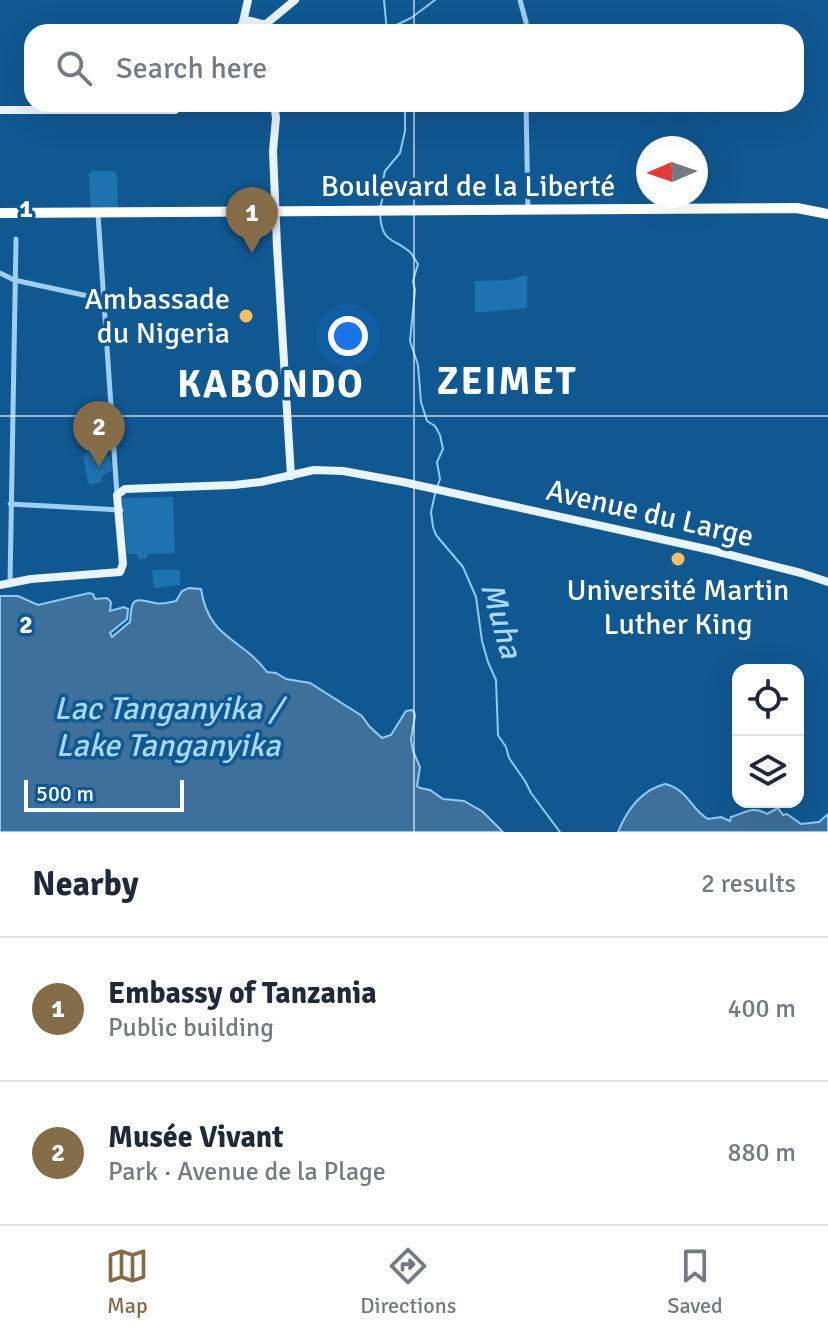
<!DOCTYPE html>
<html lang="en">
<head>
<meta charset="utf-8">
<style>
  body { margin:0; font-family:Signika,sans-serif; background:#f2f2f3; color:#1f2937 }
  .controls { position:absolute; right:24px; bottom:24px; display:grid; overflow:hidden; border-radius:16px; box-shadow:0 8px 32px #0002 }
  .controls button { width:72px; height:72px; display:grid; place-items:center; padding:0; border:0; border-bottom:2px solid #e0e1e3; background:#fff; color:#1f2937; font:40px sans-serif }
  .compass { position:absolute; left:636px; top:136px; width:72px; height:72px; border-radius:50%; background:#fff; box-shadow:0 8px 32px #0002; rotate:268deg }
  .scale { position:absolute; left:24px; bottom:20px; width:160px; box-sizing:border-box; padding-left:8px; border:4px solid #fff; border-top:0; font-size:22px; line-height:28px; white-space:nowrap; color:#fff; -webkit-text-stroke:6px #105892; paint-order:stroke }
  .you { position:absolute; left:348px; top:336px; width:28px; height:28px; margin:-20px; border:6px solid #fff; border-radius:50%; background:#1a73e8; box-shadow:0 0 0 12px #1a73e833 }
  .badge { display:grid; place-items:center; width:52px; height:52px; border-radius:50%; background:#846c49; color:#fff; font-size:26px; font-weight:700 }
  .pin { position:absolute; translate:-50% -66px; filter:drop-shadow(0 2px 4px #0008) }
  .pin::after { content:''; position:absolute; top:42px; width:28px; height:24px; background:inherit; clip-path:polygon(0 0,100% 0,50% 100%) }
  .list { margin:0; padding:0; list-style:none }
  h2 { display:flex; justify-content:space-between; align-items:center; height:104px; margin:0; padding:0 32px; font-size:34px }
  h2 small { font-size:26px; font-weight:400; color:#747a83 }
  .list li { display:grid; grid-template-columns:52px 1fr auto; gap:24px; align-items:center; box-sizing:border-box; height:144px; padding:0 32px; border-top:2px solid #e0e1e3 }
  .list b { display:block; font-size:30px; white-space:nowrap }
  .list p { margin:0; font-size:26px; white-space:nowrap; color:#747a83 }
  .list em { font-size:26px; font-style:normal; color:#747a83 }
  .icon { flex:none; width:44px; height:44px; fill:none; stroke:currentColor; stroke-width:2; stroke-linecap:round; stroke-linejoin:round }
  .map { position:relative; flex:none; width:828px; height:832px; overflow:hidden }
  .search { position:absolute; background:#fff; box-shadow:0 8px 32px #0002; left:24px; right:24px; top:24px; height:88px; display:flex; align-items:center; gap:20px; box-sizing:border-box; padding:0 28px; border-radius:24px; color:#747a83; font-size:30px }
  .sheet { height:392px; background:#fff }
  nav { display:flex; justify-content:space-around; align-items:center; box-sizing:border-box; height:112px; border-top:2px solid #e0e1e3; background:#fff; font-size:22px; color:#747a83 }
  nav a { display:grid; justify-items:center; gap:4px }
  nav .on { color:#846c49 }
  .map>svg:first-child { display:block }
</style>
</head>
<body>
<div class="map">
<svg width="828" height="832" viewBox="0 0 828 832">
  <rect width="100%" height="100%" fill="#105892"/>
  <!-- green -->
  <g fill="#1f72b0">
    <path d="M92 171H114L117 175 118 209 92 208 90 203 89 174Z"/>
    <path d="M527 275V308L475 313V281L509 280Z"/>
    <path d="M92 446 107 450 108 457H110L112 470 102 476 101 483H94L93 485 88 483 83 456Z"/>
    <path d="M173 497 175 553 147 554V559H138L137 554H127L122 498Z"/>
    <path d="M152 570H180V585L154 588Z"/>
  </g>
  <!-- water -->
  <g fill="#3d709b" stroke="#8ecbf7" stroke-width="2">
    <path d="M189 588 201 589C209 640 241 637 267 672L276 673 286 679 310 683 362 716 369 726 382 738 391 735 406 711 412 710 414 712 415 716 411 739 413 751 420 767 417 786 420 788 430 790 443 799 464 801 471 805 482 811 503 832H0V596H18L38 605 89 593 93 594 95 599 107 598 111 602 110 611 124 607 128 609 127 619 110 633 112 637 130 622C132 598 132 598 155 603 162 605 170 602 176 601L182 591Z"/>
    <path d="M665 784C688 789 691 810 708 819L721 817 730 821 731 817C745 813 753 805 767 814L778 808 783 815 787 814 801 824 819 822 828 814V832H618C627 810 641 790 665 784Z"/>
  </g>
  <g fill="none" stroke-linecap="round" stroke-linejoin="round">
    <!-- stream -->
    <g stroke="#8ecbf7" stroke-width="2">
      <path d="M384 0 387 32"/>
      <path d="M389 32 392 27 411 18 435 0"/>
      <path d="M380 208 384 193 383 180 385 171 400 153 405 131V104"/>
      <path d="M380 214C382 245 394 237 411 253 412 254 417 263 418 264L413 281 415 290 410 341 418 365 421 402 427 421 435 426 440 435 443 449 437 462 440 479 437 488"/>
      <path d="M435 494 431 512 433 527 436 535 463 567 476 597 482 641 488 662 496 680 498 735 506 747 509 758 525 781 531 793 560 832"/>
    </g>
    <!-- minor -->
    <g stroke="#9dcef3" stroke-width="5">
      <path d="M520 0 526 22 527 32"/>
      <path d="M526 104 528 210"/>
      <path d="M98 214 117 495"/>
      <path d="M0 273 14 280 88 296"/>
      <path d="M10 504 121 510"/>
      <path d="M10 585 16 239"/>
    </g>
    <!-- major -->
    <g stroke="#e9f4ff" stroke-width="8">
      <path d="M243 22 248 0"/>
      <path d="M241 32V26C248 15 256 25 266 24"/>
      <path d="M259 32 266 24 295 0"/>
      <path d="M274 104 276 118 273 151 277 247 291 476"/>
      <path d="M0 110H175V106"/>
      <path d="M0 585 31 579 120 572 123 564 117 495 125 489 234 485 261 482 314 470 343 471 403 482 715 551 801 573 828 582"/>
    </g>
    <!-- highway -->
    <path stroke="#fff" stroke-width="10" d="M0 213 797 208 828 214"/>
  </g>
  <!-- grid -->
  <path fill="none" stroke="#fff" stroke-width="2" stroke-opacity="0.55" d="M414 0V32M414 104V832M0 416H828"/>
  <!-- markers -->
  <g fill="#ffbe5f" stroke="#105892" stroke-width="3">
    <circle cx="246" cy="316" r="8"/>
    <circle cx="678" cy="559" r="8"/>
  </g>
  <g text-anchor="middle" stroke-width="7" stroke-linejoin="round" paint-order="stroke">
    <!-- street labels -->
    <g font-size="30" fill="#fff" stroke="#105892">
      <text x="468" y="196">Boulevard de la Liberté</text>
      <text transform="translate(650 513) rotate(13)" y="10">Avenue du Large</text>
    </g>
    <!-- poi labels -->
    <g font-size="30" fill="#fff" stroke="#105892" text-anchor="end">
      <text x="230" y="309">Ambassade<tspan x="230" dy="34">du Nigeria</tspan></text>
      <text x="678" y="600" text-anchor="middle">Université Martin<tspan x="678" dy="34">Luther King</tspan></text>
    </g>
    <!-- water labels -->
    <g font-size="32" font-style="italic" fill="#a9d7fa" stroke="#105892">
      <text transform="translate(502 620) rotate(74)" y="11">Muha</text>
      <text x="168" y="719">Lac Tanganyika /<tspan x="168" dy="37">Lake Tanganyika</tspan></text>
    </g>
    <!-- district labels -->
    <g font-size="38" font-weight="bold" letter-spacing="2" fill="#fff" stroke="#105892">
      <text x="507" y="394">ZEIMET</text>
      <text x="271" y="397">KABONDO</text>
    </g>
  </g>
  <g font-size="26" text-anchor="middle" font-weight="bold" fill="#fff" stroke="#105892" stroke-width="7" stroke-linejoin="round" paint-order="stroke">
    <text x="26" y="217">1</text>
    <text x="26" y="633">2</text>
  </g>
</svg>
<div class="controls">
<button><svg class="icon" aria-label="locate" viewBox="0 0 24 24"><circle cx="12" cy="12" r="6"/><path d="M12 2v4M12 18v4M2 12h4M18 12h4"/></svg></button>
<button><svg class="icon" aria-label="layers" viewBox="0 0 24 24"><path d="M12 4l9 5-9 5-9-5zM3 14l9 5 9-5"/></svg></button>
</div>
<svg class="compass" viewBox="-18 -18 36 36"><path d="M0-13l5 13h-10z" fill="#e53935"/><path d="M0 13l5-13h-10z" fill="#747a83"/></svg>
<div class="scale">500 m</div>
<div class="you"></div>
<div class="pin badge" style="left:252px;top:253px">1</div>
<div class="pin badge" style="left:99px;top:467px">2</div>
<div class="search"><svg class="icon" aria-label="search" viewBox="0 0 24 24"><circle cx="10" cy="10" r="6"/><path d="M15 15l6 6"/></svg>Search here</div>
</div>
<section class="sheet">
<h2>Nearby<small>2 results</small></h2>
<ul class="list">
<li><span class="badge">1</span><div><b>Embassy of Tanzania</b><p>Public building</p></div><em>400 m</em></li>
<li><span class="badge">2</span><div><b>Musée Vivant</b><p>Park · Avenue de la Plage</p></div><em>880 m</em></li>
</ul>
</section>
<nav>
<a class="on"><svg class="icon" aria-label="map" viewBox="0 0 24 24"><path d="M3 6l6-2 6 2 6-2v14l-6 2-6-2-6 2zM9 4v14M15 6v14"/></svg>Map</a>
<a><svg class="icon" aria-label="directions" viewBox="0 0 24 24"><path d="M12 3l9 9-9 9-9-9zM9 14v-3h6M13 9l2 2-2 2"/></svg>Directions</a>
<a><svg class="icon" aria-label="saved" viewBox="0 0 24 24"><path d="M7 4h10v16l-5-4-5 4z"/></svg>Saved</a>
</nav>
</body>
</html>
